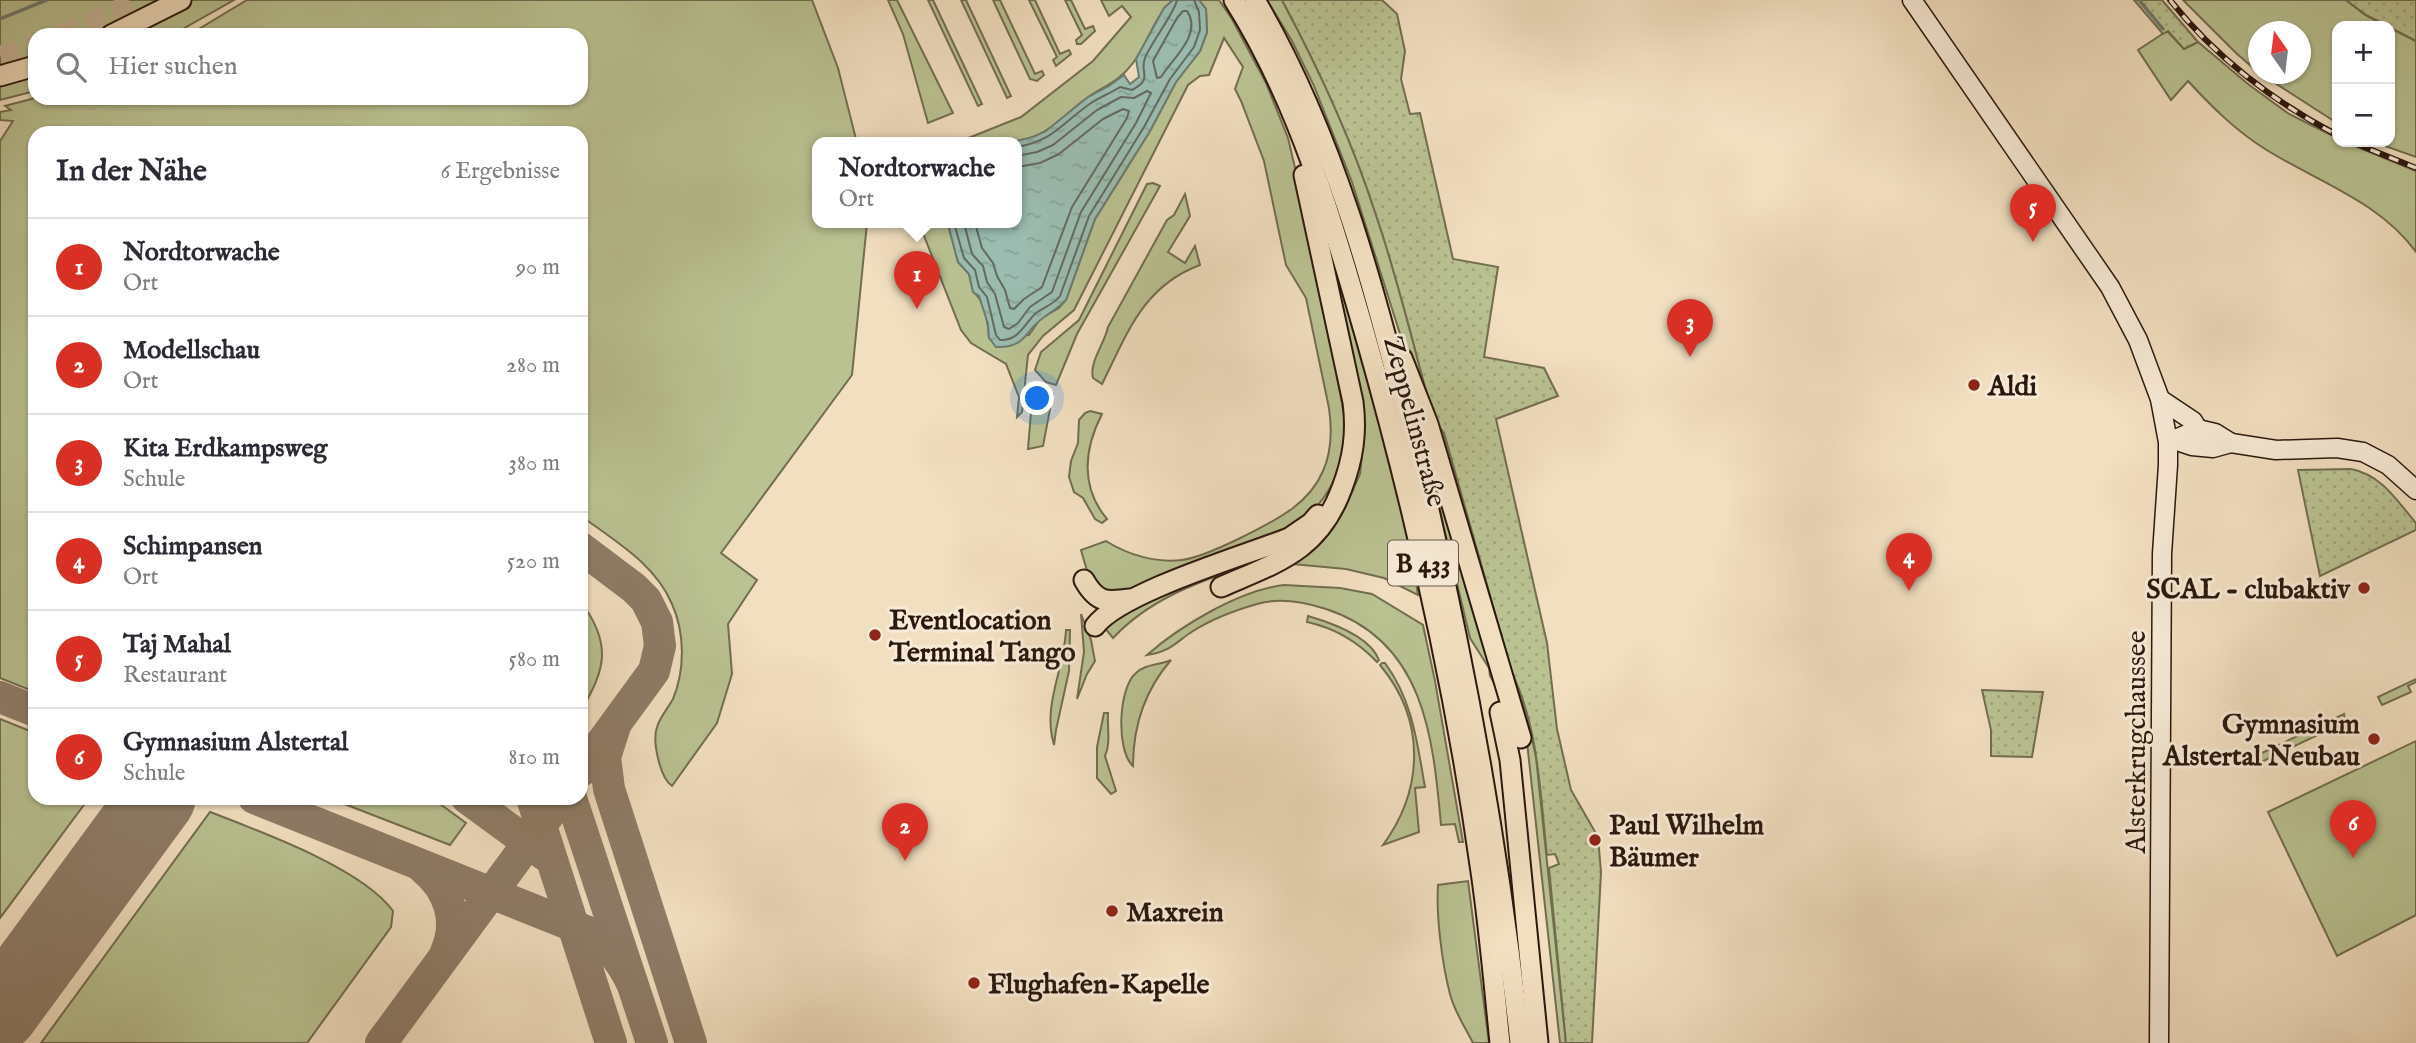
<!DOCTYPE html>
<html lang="de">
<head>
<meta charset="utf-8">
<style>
  body { margin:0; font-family:"IM FELL English",serif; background:#f7f7f7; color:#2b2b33 }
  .controls { position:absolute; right:21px; top:21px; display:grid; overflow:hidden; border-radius:14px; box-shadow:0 2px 5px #0004 }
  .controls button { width:63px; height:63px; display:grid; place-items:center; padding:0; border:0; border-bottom:2px solid #e1e1e2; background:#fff; color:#2b2b33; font:35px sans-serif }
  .compass { position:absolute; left:2248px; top:21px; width:63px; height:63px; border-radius:50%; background:#fff; box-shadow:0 2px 5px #0004; rotate:346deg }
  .you { position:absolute; left:1038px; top:399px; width:24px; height:24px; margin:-18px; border:5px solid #fff; border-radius:50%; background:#1a73e8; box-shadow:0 0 0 10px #1a73e833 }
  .badge { display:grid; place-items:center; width:46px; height:46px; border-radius:50%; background:#d93025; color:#fff; font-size:23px; font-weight:700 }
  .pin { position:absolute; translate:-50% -58px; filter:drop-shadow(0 2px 4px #0008) }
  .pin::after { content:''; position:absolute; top:37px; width:24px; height:21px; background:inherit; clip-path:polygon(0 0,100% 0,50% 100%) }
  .popup { position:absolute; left:812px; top:137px; width:210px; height:91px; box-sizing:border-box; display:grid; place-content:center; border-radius:14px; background:#fff; filter:drop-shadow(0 2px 5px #0005); font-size:23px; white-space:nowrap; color:#7c7c81 }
  .popup b { font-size:26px; color:#2b2b33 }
  .popup::after { content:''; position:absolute; left:50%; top:100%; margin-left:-14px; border:14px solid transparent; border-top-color:#fff }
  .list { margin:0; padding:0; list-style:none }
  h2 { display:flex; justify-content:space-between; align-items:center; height:91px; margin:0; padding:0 28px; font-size:30px }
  h2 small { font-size:23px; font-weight:400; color:#7c7c81 }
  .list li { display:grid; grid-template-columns:46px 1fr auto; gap:21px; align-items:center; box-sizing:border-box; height:98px; padding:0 28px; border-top:2px solid #e1e1e2 }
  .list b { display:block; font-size:26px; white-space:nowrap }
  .list p { margin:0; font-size:23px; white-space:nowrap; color:#7c7c81 }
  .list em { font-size:23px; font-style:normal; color:#7c7c81 }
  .icon { flex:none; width:38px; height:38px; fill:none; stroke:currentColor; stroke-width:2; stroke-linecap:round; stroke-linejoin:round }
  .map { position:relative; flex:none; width:2416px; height:1043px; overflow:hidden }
  .search { position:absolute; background:#fff; box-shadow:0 2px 5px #0004; left:28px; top:28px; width:560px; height:77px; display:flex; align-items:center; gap:18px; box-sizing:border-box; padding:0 24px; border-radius:21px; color:#7c7c81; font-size:26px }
  .panel { position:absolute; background:#fff; box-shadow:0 2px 5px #0004; left:28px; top:126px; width:560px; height:679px; border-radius:21px }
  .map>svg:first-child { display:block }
</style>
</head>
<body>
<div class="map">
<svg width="2416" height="1043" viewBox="0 0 2416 1043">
  <defs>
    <pattern id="park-dots" width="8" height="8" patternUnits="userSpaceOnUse" patternTransform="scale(1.75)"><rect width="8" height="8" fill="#bac292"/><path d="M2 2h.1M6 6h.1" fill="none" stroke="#a0a67d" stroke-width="1.8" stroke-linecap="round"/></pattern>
    <pattern id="water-ripples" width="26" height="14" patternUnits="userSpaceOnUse" patternTransform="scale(1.75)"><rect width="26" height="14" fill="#9bbdb1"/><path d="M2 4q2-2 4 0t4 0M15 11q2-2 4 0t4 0" fill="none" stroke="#86a297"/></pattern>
  </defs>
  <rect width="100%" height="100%" fill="#f2dfc0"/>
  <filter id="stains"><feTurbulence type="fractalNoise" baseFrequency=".00286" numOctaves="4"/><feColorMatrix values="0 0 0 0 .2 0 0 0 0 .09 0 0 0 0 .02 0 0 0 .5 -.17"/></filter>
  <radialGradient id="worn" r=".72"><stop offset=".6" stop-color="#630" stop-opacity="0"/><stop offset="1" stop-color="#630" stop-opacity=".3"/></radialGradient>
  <!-- green -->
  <g fill="#bac292" stroke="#726d50" stroke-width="2">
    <path d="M0 0H165L92 35H35V57L0 69Z"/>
    <path d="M188 0H234L172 35H121Z"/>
    <path d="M247 0H812L838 68 857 143H817V223H867L852 375 721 553 757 580 728 624 732 674 717 723 672 786C660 778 652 741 657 727 660 717 668 708 673 699 685 670 685 633 672 604 655 564 615 541 581 516V133H35V692L0 678V141L13 121 0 120V112L11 110 5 106 35 98H581V35H189Z"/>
    <path d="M888 0H897L953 113 928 123 903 34Z"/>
    <path d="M928 0H933L982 104 978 106Z"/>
    <path d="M961 0H966L1011 96 1007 98Z"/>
    <path d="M993 0H1000L1035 74 1042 71 1044 75 1037 81 1030 79Z"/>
    <path d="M1029 0H1035L1060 54 1069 50 1071 54 1056 66 1053 60 1057 57Z"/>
    <path d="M1065 0H1071L1085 29 1093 26 1095 31 1081 44H1077L1076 40 1082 35Z"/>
    <path d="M1101 0H1173C1154 17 1148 43 1133 63 1120 81 1104 86 1087 98 1072 108 1060 122 1045 131 1020 147 985 143 956 143L1021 117 1093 61 1131 17 1122 6 1109 16Z"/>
    <path d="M1199 0H1219L1232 19 1266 83 1288 138 1311 236 1333 345C1334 373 1343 398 1345 426 1348 467 1326 504 1294 527L1126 593 1106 595 1090 581 1081 550 1106 541C1128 555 1156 563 1182 560 1207 557 1273 523 1293 508 1305 499 1317 485 1323 471 1332 451 1332 429 1329 408L1306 298 1286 265 1264 161 1241 101 1235 89 1243 67 1224 38 1209 75 1200 76 1188 85 1074 310 1043 336 1028 355 1022 412 1017 417 1019 397 1006 364 971 343 961 330 919 223H945L949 228 958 262 969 274 973 292C985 300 988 323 989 338L1029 335 1040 319 1059 308 1066 300 1095 219 1150 131 1176 82 1200 51 1207 32 1206 9Z"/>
    <path d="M1267 0H1282C1319 69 1352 140 1376 215 1399 282 1415 352 1434 420L1444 433 1512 673 1526 712 1536 757 1566 1043H1560L1526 733 1352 182 1314 86 1292 41Z"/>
    <path d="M2183 0H2346L2365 15 2387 26H2337V123L2261 74H2300V32H2258V72L2236 53Z"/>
    <path d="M2390 28 2416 41V157L2374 142H2390Z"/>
    <path d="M2167 31 2184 49 2198 42 2248 84 2289 114 2337 138V142H2345L2416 171V252C2379 201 2318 182 2265 149 2235 130 2212 107 2188 81L2171 100 2138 50Z"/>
    <path d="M35 70V91L0 100V81Z"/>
    <path d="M1153 183 1160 186 1077 334 1056 385 1046 382 1035 370 1041 352 1079 320 1147 184Z"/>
    <path d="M1185 194 1190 216 1168 252 1185 263 1195 246 1200 265C1143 286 1127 334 1102 384L1093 378C1089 362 1105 343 1108 327L1167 220 1174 215Z"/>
    <path d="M1324 236 1330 239C1363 354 1401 476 1418 595L1384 578 1346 569 1292 564 1329 532 1345 508 1360 474 1365 426 1360 395Z"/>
    <path d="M1033 388 1053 394 1043 446 1028 449Z"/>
    <path d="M1090 411 1102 414C1084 449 1080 487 1107 519L1102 523 1095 519 1083 498 1074 492 1069 477 1071 461 1078 443 1079 420 1085 413Z"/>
    <path d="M1420 427 1505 702 1490 676 1489 668 1470 638Z"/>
    <path d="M1274 550 1272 556C1215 577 1156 592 1113 638L1104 627 1133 605Z"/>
    <path d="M1284 585 1340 588 1372 594 1423 625 1435 681 1463 842H1459L1455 824 1441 825C1433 736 1424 641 1326 609 1304 602 1280 597 1257 604 1236 610 1212 619 1193 631 1176 642 1170 652 1147 655 1180 626 1240 590 1284 585Z"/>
    <path d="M581 602C611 642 607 669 581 710Z"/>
    <path d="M1081 614 1091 640 1095 661 1087 674 1077 699 1084 652Z"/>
    <path d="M1308 616C1332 623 1370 636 1379 660L1377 662C1358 642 1335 628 1307 622Z"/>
    <path d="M1066 630H1070L1069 671 1056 730 1054 745C1042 705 1064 671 1066 630Z"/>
    <path d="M1171 660C1145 690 1133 726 1133 766 1116 751 1118 688 1136 673 1145 664 1160 665 1171 660Z"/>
    <path d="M1382 663H1385C1413 701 1417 743 1425 787L1415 788 1419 832 1383 845C1424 789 1426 720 1380 665Z"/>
    <path d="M2416 679V682L2408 686 2411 692 2382 705 2378 697Z"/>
    <path d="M1104 713H1108C1107 728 1111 743 1105 756L1116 791 1111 794 1097 778V747Z"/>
    <path d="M2344 714 2345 722 2255 765 2249 759Z"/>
    <path d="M0 719 35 733V798H89L0 918Z"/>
    <path d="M2416 741V915L2337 956 2268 812Z"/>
    <path d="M329 798H432L466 823 450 845Z"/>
    <path d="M210 812C259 831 362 868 393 911L391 927 307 1043H41Z"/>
    <path d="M1468 881 1489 1043H1473C1465 1027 1454 1011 1450 994 1442 964 1436 915 1438 885Z"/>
  </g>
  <!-- park -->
  <g fill="url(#park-dots)" stroke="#726d50" stroke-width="2">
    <path d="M1282 0H1382L1397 14 1405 51 1401 79 1410 114 1420 113 1453 259 1498 267 1484 357 1544 368 1558 396 1496 419 1547 643 1557 729 1571 790 1598 837 1601 872 1592 1043H1566L1549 868 1559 864 1555 854 1547 855C1540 794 1539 729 1512 673L1444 433 1434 420C1415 352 1399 282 1376 215 1352 140 1319 69 1282 0Z"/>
    <path d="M2134 0H2162L2198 42 2184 49 2168 31 2163 34Z"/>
    <path d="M2346 0H2416V41L2366 15Z"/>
    <path d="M2351 469C2382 475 2397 501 2416 523V530L2320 576 2298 470Z"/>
    <path d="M1982 690 2043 692 2032 757 1991 756V730Z"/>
  </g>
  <!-- water -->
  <path fill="url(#water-ripples)" stroke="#6e7b70" stroke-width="2" d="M1173 0H1199L1206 9 1207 32 1200 51 1176 82 1150 131 1095 219 1066 300C1059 308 1052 311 1043 318 1024 331 1027 348 996 347L989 338 988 324 979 296 973 292 969 274 958 262 949 228 945 223H1017V143H1007L1033 137 1046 131 1088 97 1109 86 1124 75 1130 84 1139 77 1136 59 1164 8Z"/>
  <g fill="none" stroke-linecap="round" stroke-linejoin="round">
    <!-- shore -->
    <g stroke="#636a60" stroke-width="2">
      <path d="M1183 11H1187C1203 34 1172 59 1161 77L1157 78 1153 61 1177 18Z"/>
      <path d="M1017 147C1055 140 1062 123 1091 103 1100 97 1111 93 1120 87L1132 90C1154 78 1139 74 1145 58 1151 43 1175 12 1177 0"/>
      <path d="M954 223 964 258 975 270 979 287 987 297 996 335 1000 340C1019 341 1024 324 1036 313 1044 307 1053 305 1060 296L1089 216 1144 127 1170 79 1194 47 1200 30 1199 12 1194 0"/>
      <path d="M964 223 972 254 983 266 987 282 995 294 1004 327 1009 329 1018 323 1030 307 1052 292 1081 212 1136 123 1151 93 1147 91 1134 98 1121 97 1097 110 1053 145 1037 152 1017 156"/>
      <path d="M975 223 982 248 993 263 997 276 1005 290 1010 308 1014 309 1024 299 1042 287 1072 207 1127 118 1129 111 1123 109 1103 119 1059 154 1040 163 1017 167"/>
    </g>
    <!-- stream -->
    <g stroke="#6e7b70" stroke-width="3.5">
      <path d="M2139 0 2163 29"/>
      <path d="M0 19 47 0"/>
    </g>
    <!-- taxiway -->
    <g stroke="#8e7c67" stroke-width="32">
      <path d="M581 548 634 588 646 600 657 622 660 646 654 671 581 771"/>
      <path d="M0 697 35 711"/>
      <path d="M615 726 605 757 609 789 691 1043"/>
      <path d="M254 798 586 931C608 944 621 960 632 983"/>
      <path d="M467 798 545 855"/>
      <path d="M532 798 611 1043"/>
      <path d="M571 798 652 1043"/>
      <path d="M423 868C449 889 460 921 446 952"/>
      <path d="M381 1043 561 798"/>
    </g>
    <!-- runway -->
    <path stroke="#8e7c67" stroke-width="77" d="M0 1012 157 798"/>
    <!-- trunk-tunnel -->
    <g stroke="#cab79c" stroke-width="19" stroke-dasharray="19 10" stroke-linecap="butt">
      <path d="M60 35 138 0"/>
      <path d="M0 55 35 44"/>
    </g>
    <!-- secondary casing -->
    <g stroke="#2b180e" stroke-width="21">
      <g id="secondary">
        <path d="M1912 0 2110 287 2138 340 2160 399 2168 442V465L2162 554 2159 1043"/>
        <path d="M2160 399 2193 421 2198 429"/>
        <path d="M2171 441 2198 429 2215 433 2231 443"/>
        <path d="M2177 441 2192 446 2213 448 2231 443 2276 450 2337 448 2363 452 2388 465 2416 490"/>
      </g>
    </g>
    <!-- trunk casing -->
    <g stroke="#2b180e" stroke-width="23">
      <g id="trunk">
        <path d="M1234 0C1299 103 1333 222 1366 338 1415 511 1455 687 1480 865 1489 924 1494 984 1500 1043"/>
        <path d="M1255 0C1334 135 1375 288 1412 439 1461 638 1498 839 1520 1043"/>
        <path d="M111 35 181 0"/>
        <path d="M0 76 35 66"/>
        <path d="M1402 358 1428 424 1521 738"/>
        <path d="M1084 580C1097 603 1106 602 1130 599"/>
        <path d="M1221 587C1278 562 1319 551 1342 488 1353 459 1357 433 1353 402L1304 175"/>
        <path d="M1095 626C1121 592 1246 555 1289 538L1311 523 1318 515"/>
        <path d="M1500 712 1510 760 1538 1043"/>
      </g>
    </g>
    <!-- secondary -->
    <use href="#secondary" stroke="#f7ead6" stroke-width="18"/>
    <!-- trunk -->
    <use href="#trunk" stroke="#f2dfc0" stroke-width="19"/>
    <!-- rail casing -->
    <g stroke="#2b180e" stroke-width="6">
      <g id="rail">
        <path d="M2170 0C2214 56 2274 102 2337 135"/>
        <path d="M2352 142 2416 168"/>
      </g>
    </g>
    <!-- rail -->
    <use href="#rail" stroke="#f7ead6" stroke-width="3.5" stroke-dasharray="10" stroke-linecap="butt"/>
  </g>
  <!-- markers -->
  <g fill="#8f2418" stroke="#f7ead6" stroke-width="2.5">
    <circle cx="1974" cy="385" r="7"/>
    <circle cx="2364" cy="588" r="7"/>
    <circle cx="875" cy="635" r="7"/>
    <circle cx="2374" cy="739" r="7"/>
    <circle cx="1595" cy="840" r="7"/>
    <circle cx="1112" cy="911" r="7"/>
    <circle cx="974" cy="983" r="7"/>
  </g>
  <g text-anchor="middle" stroke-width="6" stroke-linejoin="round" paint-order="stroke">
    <!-- shield labels -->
    <rect fill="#f7ead6" stroke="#68574a" stroke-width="2" x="1388" y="540.5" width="70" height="45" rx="5"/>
    <g font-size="26" font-weight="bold" fill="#2b180e">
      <text x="1423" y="572">B 433</text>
    </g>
    <!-- poi labels -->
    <g font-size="28" font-weight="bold" fill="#2b180e" stroke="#f7ead6" text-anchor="start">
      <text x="1988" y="395">Aldi</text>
      <text x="2350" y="598" text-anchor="end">SCAL - clubaktiv</text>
      <text x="889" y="629">Eventlocation<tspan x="889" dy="32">Terminal Tango</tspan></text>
      <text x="2360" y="733" text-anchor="end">Gymnasium<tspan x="2360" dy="32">Alstertal Neubau</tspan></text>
      <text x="1609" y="834">Paul Wilhelm<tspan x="1609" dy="32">Bäumer</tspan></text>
      <text x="1126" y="921">Maxrein</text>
      <text x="988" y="993">Flughafen-Kapelle</text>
    </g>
    <!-- street labels -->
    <g font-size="28" fill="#2b180e" stroke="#f7ead6">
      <text transform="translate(1416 421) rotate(75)" y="10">Zeppelinstraße</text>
      <text transform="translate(2135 742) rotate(-90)" y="10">Alsterkrugchaussee</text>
    </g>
  </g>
  <rect width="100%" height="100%" filter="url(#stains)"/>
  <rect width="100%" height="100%" fill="url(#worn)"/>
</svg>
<div class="controls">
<button>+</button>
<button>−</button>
</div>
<svg class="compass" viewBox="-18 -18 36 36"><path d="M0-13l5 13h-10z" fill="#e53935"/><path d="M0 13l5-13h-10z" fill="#7c7c81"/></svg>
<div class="you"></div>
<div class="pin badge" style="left:917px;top:309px">1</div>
<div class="popup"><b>Nordtorwache</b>Ort</div>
<div class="pin badge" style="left:905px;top:861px">2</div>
<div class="pin badge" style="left:1690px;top:357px">3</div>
<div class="pin badge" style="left:1909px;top:591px">4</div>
<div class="pin badge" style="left:2033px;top:242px">5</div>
<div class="pin badge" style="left:2353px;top:858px">6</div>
<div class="search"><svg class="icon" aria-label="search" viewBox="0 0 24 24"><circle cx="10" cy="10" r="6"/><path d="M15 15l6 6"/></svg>Hier suchen</div>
<section class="panel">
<h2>In der Nähe<small>6 Ergebnisse</small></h2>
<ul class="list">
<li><span class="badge">1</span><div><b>Nordtorwache</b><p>Ort</p></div><em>90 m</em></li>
<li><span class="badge">2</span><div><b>Modellschau</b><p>Ort</p></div><em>280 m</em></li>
<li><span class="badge">3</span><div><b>Kita Erdkampsweg</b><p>Schule</p></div><em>380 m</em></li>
<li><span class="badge">4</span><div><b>Schimpansen</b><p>Ort</p></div><em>520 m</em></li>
<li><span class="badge">5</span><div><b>Taj Mahal</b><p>Restaurant</p></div><em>580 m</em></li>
<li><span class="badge">6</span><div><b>Gymnasium Alstertal</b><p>Schule</p></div><em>810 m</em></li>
</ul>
</section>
</div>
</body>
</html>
